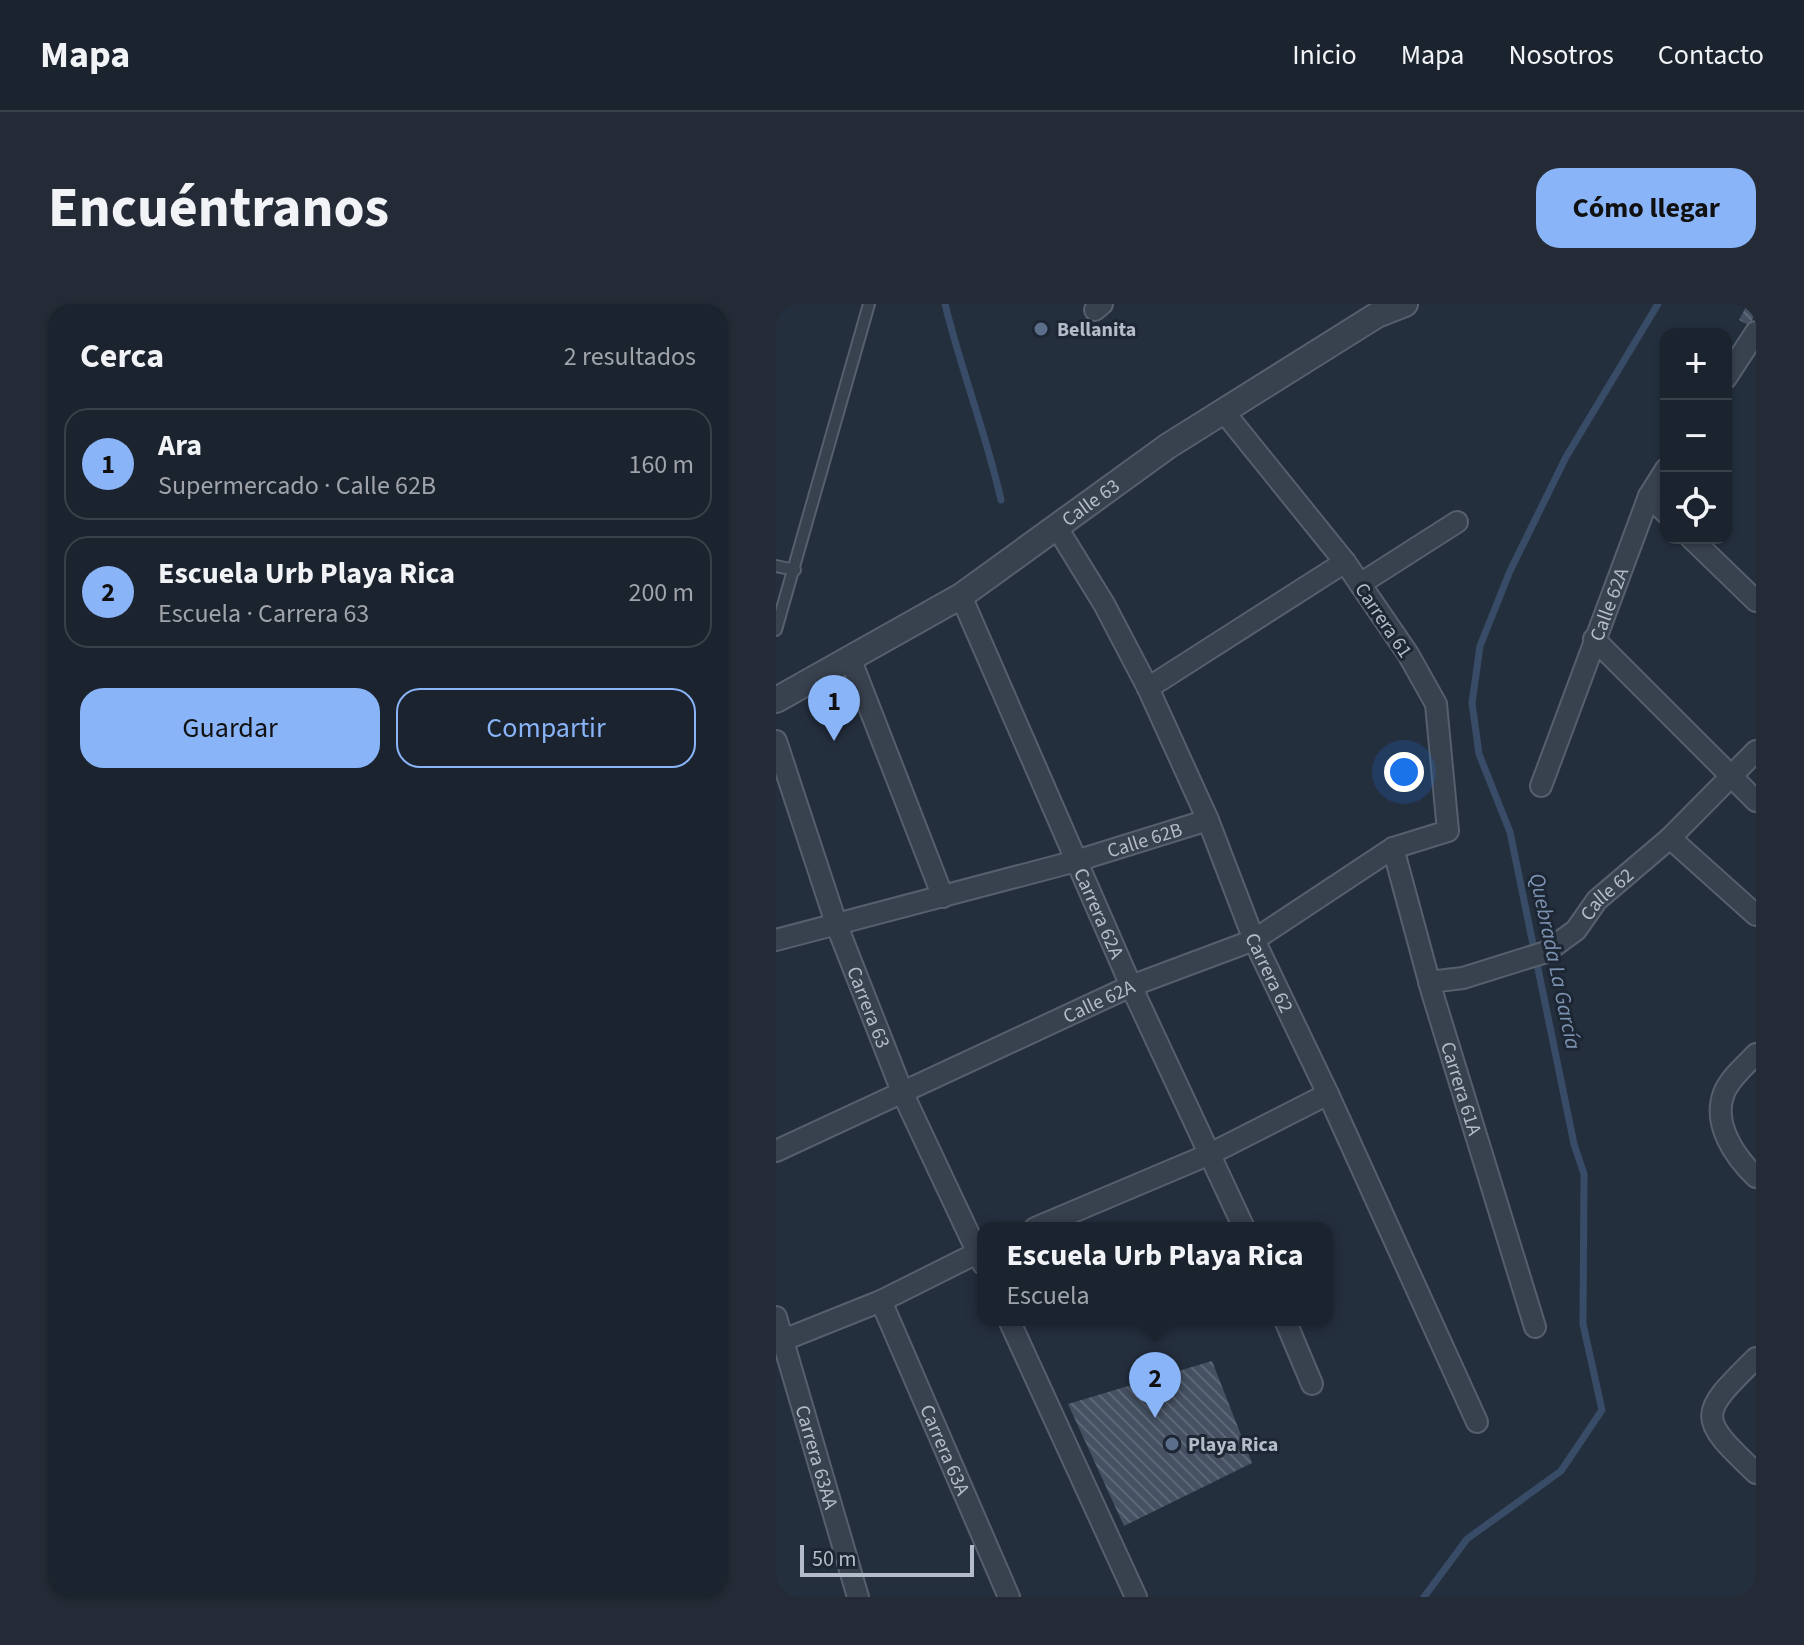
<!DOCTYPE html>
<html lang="es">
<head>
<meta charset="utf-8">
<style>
  body { margin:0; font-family:"Source Sans 3",sans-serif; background:#242b36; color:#f1f3f6 }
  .controls { position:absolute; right:24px; top:24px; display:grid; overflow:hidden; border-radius:16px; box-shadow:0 2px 6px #0004 }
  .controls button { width:72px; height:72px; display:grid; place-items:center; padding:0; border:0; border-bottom:2px solid #39404a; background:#1b232e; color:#f1f3f6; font:40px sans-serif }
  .scale { position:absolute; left:24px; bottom:20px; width:174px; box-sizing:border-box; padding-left:8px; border:4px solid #b4bcc9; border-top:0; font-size:22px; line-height:28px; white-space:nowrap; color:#b4bcc9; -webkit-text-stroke:6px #1d2633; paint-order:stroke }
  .you { position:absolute; left:628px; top:468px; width:28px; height:28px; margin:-20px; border:6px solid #fff; border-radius:50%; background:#1a73e8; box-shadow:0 0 0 12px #1a73e833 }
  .badge { display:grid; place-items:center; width:52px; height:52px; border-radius:50%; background:#8ab4f8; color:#111; font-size:26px; font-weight:700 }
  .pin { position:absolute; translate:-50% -66px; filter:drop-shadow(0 2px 4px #0008) }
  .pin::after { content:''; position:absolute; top:42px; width:28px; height:24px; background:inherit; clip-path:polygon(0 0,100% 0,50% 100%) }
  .popup { position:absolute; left:201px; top:918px; width:356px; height:104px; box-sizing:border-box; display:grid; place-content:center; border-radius:16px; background:#1b232e; filter:drop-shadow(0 2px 6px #0005); font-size:26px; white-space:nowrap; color:#a0a4aa }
  .popup b { font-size:30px; color:#f1f3f6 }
  .popup::after { content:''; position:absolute; left:50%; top:100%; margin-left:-16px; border:16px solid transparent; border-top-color:#1b232e }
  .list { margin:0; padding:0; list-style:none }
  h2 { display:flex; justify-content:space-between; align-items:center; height:104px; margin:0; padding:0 32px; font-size:34px }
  h2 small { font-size:26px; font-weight:400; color:#a0a4aa }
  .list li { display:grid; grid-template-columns:52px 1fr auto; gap:24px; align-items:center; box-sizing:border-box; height:112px; margin:0 16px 16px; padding:0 16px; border:2px solid #39404a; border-radius:24px }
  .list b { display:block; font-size:30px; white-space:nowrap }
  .list p { margin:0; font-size:26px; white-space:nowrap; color:#a0a4aa }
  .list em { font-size:26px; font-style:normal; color:#a0a4aa }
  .actions { display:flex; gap:16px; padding:24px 32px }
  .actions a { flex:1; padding:18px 0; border:2px solid #8ab4f8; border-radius:24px; text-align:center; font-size:28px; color:#8ab4f8 }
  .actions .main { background:#8ab4f8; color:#111 }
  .icon { flex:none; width:44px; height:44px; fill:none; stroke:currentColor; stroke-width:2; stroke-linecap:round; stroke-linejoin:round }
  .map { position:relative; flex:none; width:980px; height:1293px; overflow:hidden; border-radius:24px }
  header { display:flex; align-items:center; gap:48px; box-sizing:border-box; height:112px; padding:0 40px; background:#1b232e; border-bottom:2px solid #39404a }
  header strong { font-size:38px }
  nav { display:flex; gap:44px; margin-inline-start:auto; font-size:28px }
  .intro { display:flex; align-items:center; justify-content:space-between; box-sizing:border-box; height:192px; padding:0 48px }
  h1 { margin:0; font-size:56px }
  .button { padding:20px 36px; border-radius:24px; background:#8ab4f8; color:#111; font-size:28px; font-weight:700 }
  main { display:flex; gap:48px; padding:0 48px }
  aside { flex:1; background:#1b232e; border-radius:24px; box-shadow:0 2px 6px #0004 }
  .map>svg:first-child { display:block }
</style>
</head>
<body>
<header>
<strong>Mapa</strong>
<nav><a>Inicio</a><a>Mapa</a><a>Nosotros</a><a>Contacto</a></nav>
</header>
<div class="intro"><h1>Encuéntranos</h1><a class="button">Cómo llegar</a></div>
<main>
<aside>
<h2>Cerca<small>2 resultados</small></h2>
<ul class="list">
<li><span class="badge">1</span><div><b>Ara</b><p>Supermercado · Calle 62B</p></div><em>160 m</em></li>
<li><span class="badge">2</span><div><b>Escuela Urb Playa Rica</b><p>Escuela · Carrera 63</p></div><em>200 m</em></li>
</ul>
<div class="actions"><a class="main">Guardar</a><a>Compartir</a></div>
</aside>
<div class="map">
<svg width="980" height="1293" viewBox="0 0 980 1293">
  <defs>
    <pattern id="building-back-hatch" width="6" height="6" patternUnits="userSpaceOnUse" patternTransform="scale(2)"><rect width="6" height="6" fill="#455162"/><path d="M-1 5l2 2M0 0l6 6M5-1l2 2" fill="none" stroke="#5d6877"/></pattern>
  </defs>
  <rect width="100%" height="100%" fill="#242f3e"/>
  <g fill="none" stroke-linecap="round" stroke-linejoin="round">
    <!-- stream -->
    <g stroke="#394c67" stroke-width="7">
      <path d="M169 0C185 66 210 129 225 196"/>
      <path d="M648 1293 691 1235 785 1167 826 1106 807 1020 808 870 798 840 734 528 703 450 696 399 704 342 734 267 790 153 882 0"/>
    </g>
  </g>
  <!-- building -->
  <g fill="url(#building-back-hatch)">
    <path d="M971 1 980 6 974 22 963 16Z"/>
    <path d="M436 1057 476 1159 348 1222 292 1100Z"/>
  </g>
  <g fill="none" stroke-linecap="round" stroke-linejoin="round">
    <!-- service casing -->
    <g stroke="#565f6c" stroke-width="14">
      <g id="service">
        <path d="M0 262 19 266"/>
        <path d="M0 326 93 0"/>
      </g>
    </g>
    <!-- minor casing -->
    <g stroke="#565f6c" stroke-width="24">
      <g id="minor">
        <path d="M319 6 326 0"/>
        <path d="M950 74 980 28"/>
        <path d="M873 192 890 209"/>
        <path id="s1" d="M280 222 328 300 372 384 432 516 478 636 552 790 701 1118"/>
        <path d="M915 234 980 297"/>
        <path d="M584 280 681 218"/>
        <path id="s2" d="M185 292 355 682 468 924"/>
        <path d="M818 335 980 497"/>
        <path d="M74 354 167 593"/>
        <path d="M372 384 569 258"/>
        <path id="s3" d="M0 437 61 622 127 790 207 960"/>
        <path id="s4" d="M765 482 873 192 890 165"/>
        <path d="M894 534 980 611"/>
        <path id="s5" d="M617 544 656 688 759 1023"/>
        <path id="s6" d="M0 636 300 557 432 516"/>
        <path id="s7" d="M653 678 687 674 770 648 800 626 821 596 894 534 980 447"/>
        <path d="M980 750C969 762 954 774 948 789 936 820 959 853 980 873"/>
        <path id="s8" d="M0 847 355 682 478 636 617 544 672 527 660 400 632 350 569 258 448 108"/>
        <path d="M259 924 434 850 552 790"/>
        <path id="s9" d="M105 997 233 1293"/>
        <path id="s10" d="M0 1013 82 1293"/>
        <path d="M233 1016 360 1293"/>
        <path d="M509 1016 536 1080"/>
        <path d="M0 1039 105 997 207 946"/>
        <path d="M980 1054C922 1111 921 1113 980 1169"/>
      </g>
    </g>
    <!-- tertiary casing -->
    <g stroke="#565f6c" stroke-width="28">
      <g id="tertiary">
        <path id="s11" d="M0 396 185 292 392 142 601 11 629 0"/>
      </g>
    </g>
    <!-- service -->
    <use href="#service" stroke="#38414e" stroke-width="10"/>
    <!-- minor -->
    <use href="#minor" stroke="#38414e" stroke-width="20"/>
    <!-- tertiary -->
    <use href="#tertiary" stroke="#38414e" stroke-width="24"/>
  </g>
  <!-- markers -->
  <g fill="#5c6f8a" stroke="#1d2633" stroke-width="3">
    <circle cx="265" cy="25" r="8"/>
    <circle cx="396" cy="1140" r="8"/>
  </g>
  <g text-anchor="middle" stroke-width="6" stroke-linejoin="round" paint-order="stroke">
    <!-- poi labels -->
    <g font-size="20" font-weight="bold" fill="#b4bcc9" stroke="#1d2633" text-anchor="start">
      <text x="281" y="32">Bellanita</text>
      <text x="412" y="1147">Playa Rica</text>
    </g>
    <!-- street labels -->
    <g font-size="20" fill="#b4bcc9" stroke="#1d2633">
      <text dy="7" stroke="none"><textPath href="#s11" startOffset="372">Calle 63</textPath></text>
      <text dy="7" stroke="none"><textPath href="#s4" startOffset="194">Calle 62A</textPath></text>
      <text transform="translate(608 316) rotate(56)" y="7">Carrera 61</text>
      <text dy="7" stroke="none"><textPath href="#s6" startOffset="382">Calle 62B</textPath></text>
      <text dy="7" stroke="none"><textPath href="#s7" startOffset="206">Calle 62</textPath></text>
      <text dy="7" stroke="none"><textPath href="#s2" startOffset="346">Carrera 62A</textPath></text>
      <text dy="7" stroke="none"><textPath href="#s1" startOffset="496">Carrera 62</textPath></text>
      <text dy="7" stroke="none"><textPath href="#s8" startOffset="356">Calle 62A</textPath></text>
      <text dy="7" stroke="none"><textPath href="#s3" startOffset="282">Carrera 63</textPath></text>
      <text dy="7" stroke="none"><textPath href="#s5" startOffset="250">Carrera 61A</textPath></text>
      <text dy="7" stroke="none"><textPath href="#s9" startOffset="162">Carrera 63A</textPath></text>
      <text dy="7" stroke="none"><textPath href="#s10" startOffset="146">Carrera 63AA</textPath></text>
    </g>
    <!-- water labels -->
    <g font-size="22" font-style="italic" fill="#7c92b1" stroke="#1d2633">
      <text transform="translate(780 657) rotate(78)" y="8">Quebrada La García</text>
    </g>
  </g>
</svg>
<div class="controls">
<button>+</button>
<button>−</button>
<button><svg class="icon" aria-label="locate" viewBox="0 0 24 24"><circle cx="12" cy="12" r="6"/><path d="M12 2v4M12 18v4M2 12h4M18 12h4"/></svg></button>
</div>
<div class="scale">50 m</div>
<div class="you"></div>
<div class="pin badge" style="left:58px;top:437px">1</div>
<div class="pin badge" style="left:379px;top:1114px">2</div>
<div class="popup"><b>Escuela Urb Playa Rica</b>Escuela</div>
</div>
</main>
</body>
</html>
